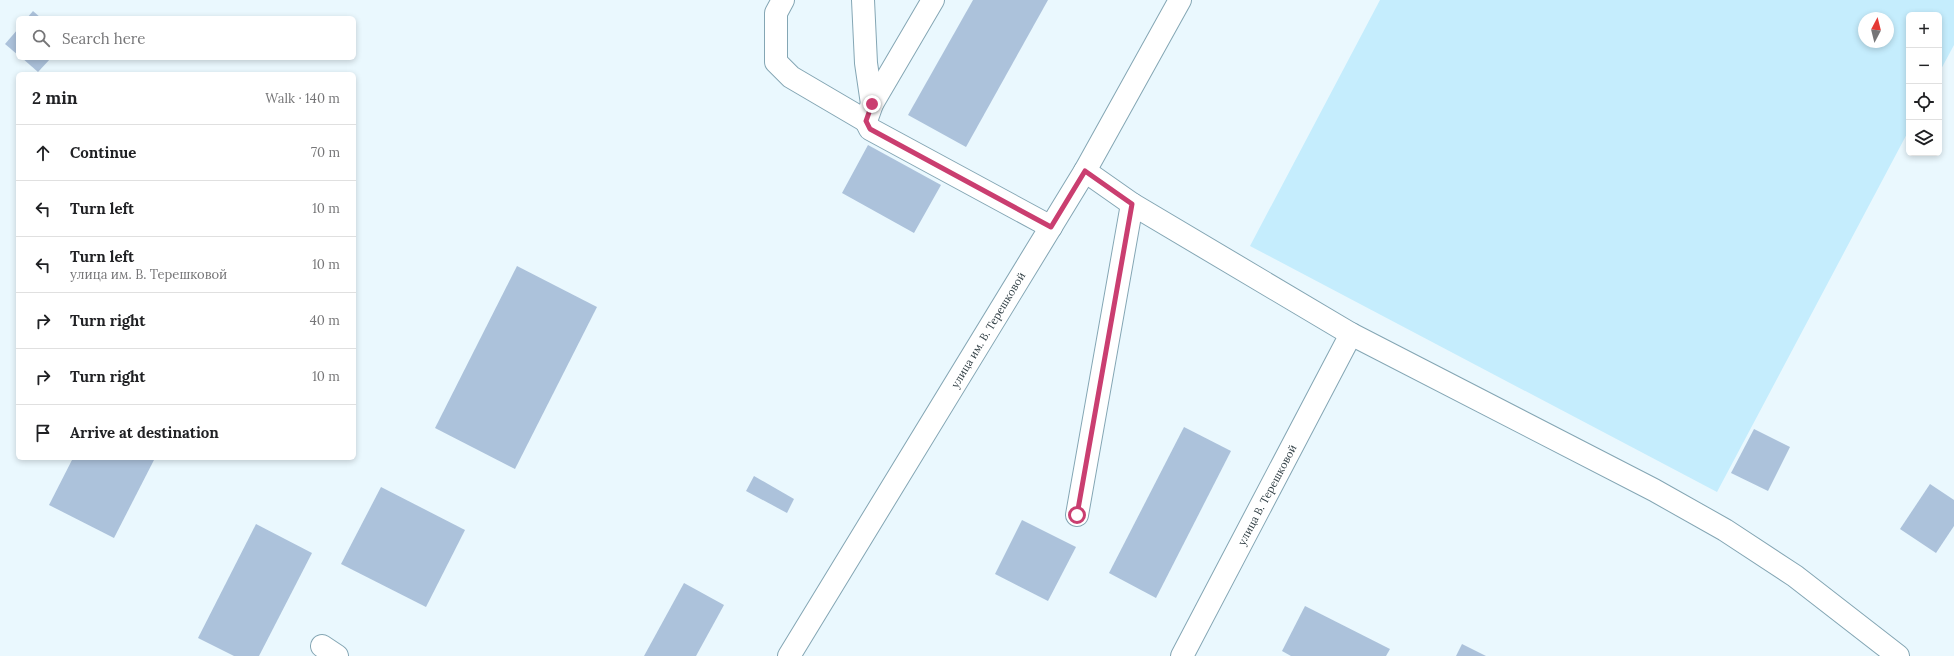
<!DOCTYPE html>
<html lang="en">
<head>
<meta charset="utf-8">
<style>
  body { margin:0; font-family:Lora,serif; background:#f6f6f6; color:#202124 }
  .controls { position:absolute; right:12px; top:12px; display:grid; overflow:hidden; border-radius:6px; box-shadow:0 2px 6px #0003 }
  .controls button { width:36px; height:36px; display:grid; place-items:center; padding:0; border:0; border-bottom:1px solid #e0e0e0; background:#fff; color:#202124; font:20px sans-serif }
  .compass { position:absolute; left:1858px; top:12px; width:36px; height:36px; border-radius:50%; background:#fff; box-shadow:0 2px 6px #0003; rotate:7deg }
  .stop { position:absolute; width:12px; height:12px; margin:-9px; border:3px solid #ca3e70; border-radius:50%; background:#fff }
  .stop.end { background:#ca3e70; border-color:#fff; box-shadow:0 1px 4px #0008 }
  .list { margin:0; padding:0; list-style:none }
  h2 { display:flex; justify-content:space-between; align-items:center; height:52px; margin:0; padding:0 16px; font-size:17px }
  h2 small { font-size:13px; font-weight:400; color:#757577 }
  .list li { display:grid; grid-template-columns:26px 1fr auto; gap:12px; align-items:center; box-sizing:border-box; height:56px; padding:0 16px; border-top:1px solid #e0e0e0 }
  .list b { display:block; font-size:15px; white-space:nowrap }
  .list p { margin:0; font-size:13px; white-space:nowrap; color:#757577 }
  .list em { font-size:13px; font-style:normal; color:#757577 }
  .icon { flex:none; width:22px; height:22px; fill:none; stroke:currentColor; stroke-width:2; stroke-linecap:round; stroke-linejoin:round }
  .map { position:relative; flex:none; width:1954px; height:656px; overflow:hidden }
  .search { position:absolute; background:#fff; box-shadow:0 2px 6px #0003; left:16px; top:16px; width:340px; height:44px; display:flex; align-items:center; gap:10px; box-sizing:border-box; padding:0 14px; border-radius:6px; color:#757577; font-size:15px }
  .panel { position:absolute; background:#fff; box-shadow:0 2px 6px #0003; left:16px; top:72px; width:340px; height:388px; border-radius:6px }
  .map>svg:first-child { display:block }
</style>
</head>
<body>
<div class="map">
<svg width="1954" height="656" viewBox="0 0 1954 656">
  <rect width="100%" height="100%" fill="#eaf8fe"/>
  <!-- green -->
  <path fill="#c5edfd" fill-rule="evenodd" d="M1380 0H1954V45L1939 73V15H1909V130L1717 492 1250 246ZM1864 18H1888V42H1864Z"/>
  <!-- building -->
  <g fill="#acc2db">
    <path d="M973 0H1048L966 147 908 115Z"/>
    <path d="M33 11 41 18H27Z"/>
    <path d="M18 29V55L5 44Z"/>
    <path d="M22 58H51L38 72Z"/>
    <path d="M868 145 941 185 914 233 842 193Z"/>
    <path d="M517 266 597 307 515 469 435 428Z"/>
    <path d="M1184 427 1231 451 1156 598 1109 573Z"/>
    <path d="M1754 429 1790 447 1768 491 1731 473Z"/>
    <path d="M73 458H155L114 538 49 505Z"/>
    <path d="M754 476 794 499 787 513 746 491Z"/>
    <path d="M1930 484 1954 500V526L1936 553 1900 529Z"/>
    <path d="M381 487 465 530 426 607 341 564Z"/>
    <path d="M1022 520 1076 547 1048 601 995 574Z"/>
    <path d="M256 524 312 553 259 656H234L198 638Z"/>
    <path d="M684 583 724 605 696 656H644Z"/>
    <path d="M1305 606 1390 649 1386 656H1291L1282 651Z"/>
    <path d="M1462 644 1486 656H1456Z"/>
  </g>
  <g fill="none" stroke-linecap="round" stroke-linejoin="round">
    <!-- minor casing -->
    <g stroke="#84a6b4" stroke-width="24">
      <g id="minor">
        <path d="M783 0 776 13V62L791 77 866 121"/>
        <path d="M863 0 866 63 872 104"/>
        <path d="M933 0 872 104 866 121 870 129 1051 227"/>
        <path d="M1085 171 1132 204 1351 334 1654 490 1725 530 1795 576 1898 656"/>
        <path d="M1077 515 1132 204"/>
        <path d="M322 646 337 656"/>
        <path d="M789 656 1085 171 1180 0"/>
        <path d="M1182 656 1351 334"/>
      </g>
    </g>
    <!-- minor -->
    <use href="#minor" stroke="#fff" stroke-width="22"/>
  </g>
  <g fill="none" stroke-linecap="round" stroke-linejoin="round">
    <!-- route -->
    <path stroke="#ca3e70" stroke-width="5" d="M872 104 866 121 870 129 1051 227 1085 171 1132 204 1077 515"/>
  </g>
  <g text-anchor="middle" stroke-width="3" stroke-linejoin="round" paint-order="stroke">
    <!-- street labels -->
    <g font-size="11" fill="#313f45" stroke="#fff">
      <text transform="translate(988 330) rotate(-59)" y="4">улица им. В. Терешковой</text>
      <text transform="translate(1267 495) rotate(-62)" y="4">улица В. Терешковой</text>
    </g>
  </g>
</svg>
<div class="controls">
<button>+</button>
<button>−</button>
<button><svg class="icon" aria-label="locate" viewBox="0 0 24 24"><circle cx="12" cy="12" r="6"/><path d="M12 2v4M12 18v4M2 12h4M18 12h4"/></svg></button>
<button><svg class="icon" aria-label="layers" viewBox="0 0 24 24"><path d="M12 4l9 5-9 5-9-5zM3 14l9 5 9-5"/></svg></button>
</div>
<svg class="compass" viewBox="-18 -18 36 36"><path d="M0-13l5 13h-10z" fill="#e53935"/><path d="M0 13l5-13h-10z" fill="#757577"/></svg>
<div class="stop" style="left:1077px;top:515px"></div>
<div class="stop end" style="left:872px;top:104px"></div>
<div class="search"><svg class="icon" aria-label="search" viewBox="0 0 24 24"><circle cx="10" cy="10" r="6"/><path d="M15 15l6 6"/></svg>Search here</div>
<section class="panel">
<h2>2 min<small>Walk · 140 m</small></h2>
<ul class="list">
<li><svg class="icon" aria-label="ahead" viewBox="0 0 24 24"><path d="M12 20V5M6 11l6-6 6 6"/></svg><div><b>Continue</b></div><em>70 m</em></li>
<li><svg class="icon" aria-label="left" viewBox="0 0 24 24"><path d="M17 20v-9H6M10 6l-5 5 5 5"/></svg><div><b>Turn left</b></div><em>10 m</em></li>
<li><svg class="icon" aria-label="left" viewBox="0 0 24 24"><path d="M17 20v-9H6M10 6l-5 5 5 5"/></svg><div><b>Turn left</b><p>улица им. В. Терешковой</p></div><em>10 m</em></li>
<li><svg class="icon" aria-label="right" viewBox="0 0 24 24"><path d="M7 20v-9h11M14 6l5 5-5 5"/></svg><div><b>Turn right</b></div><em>40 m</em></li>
<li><svg class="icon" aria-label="right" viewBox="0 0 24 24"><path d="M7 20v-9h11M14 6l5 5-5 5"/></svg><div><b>Turn right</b></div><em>10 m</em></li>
<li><svg class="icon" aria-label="arrive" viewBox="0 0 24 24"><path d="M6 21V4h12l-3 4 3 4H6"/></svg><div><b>Arrive at destination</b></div></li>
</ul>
</section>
</div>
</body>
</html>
